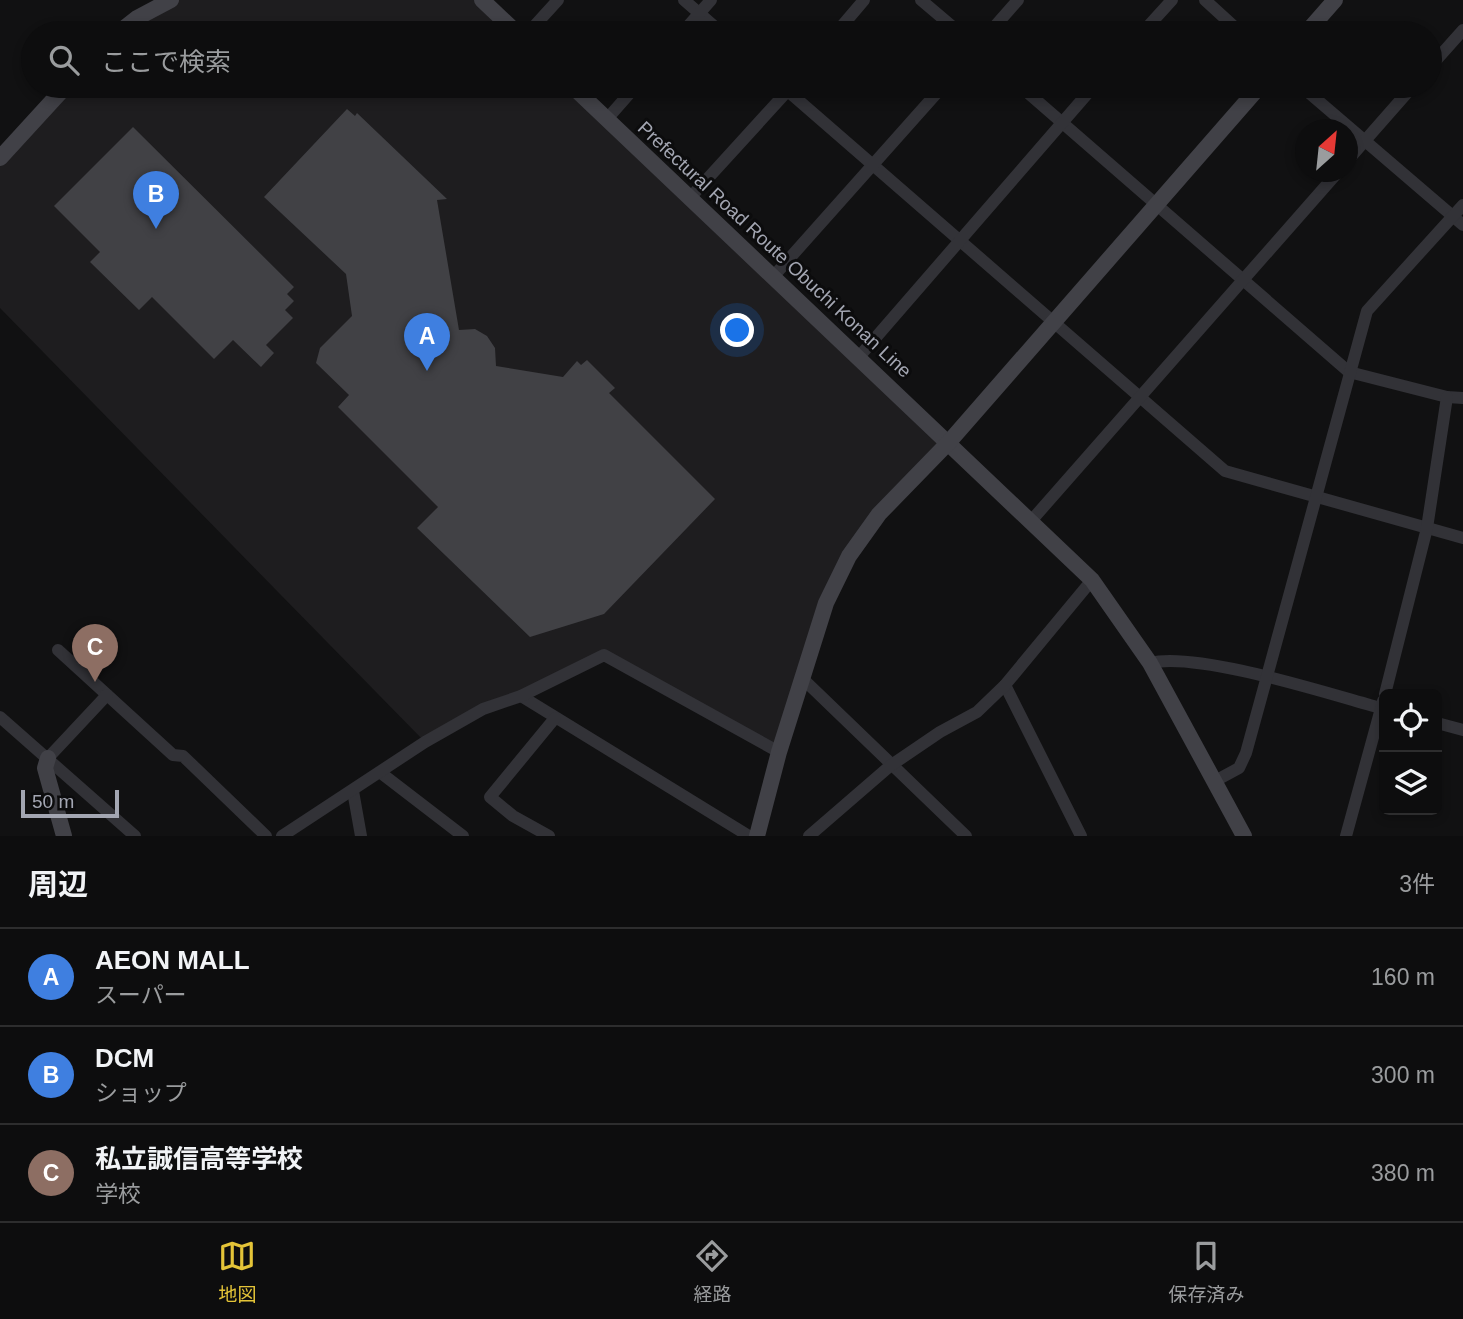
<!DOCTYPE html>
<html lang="ja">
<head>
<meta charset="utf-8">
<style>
  body { margin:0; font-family:Helvetica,"Noto Sans JP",sans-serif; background:#1b1b1c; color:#f1f3f6 }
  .controls { position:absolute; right:21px; bottom:21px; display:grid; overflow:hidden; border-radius:10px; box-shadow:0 4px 10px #0003 }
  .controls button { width:63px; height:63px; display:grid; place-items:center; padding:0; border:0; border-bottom:2px solid #2d2d2e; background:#0d0d0e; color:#f1f3f6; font:35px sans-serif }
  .compass { position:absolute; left:1295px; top:119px; width:63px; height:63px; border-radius:50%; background:#0d0d0e; box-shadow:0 4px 10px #0003; rotate:27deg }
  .scale { position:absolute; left:21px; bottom:18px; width:98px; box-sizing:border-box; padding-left:7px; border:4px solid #a3a6b2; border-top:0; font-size:19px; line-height:24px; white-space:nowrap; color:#a3a6b2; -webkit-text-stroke:5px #0c0c0d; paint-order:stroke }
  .you { position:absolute; left:738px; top:331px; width:24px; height:24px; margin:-18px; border:5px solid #fff; border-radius:50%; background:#1a73e8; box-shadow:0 0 0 10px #1a73e833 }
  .badge { display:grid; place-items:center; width:46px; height:46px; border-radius:50%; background:#e4c438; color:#fff; font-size:23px; font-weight:700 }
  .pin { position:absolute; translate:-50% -58px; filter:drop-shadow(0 2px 4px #0008) }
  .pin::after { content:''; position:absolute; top:37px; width:24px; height:21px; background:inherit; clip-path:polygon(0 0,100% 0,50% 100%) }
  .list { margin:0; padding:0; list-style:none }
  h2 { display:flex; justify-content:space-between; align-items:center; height:91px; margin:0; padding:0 28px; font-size:30px }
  h2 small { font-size:23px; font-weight:400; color:#9a9c9e }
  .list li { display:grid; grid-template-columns:46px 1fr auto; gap:21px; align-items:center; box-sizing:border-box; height:98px; padding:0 28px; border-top:2px solid #2d2d2e }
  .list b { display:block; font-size:26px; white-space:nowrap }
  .list p { margin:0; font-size:23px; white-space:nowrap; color:#9a9c9e }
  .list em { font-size:23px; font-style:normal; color:#9a9c9e }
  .icon { flex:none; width:38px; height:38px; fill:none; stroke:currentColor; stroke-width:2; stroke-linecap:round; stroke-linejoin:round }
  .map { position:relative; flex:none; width:1463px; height:836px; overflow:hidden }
  .search { position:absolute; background:#0d0d0e; box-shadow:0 4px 10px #0003; left:21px; right:21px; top:21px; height:77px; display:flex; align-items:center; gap:18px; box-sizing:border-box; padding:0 24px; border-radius:38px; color:#9a9c9e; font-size:26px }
  .sheet { height:385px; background:#0d0d0e }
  nav { display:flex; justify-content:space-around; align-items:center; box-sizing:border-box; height:98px; border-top:2px solid #2d2d2e; background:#0d0d0e; font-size:19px; color:#9a9c9e }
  nav a { display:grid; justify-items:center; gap:4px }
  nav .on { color:#e4c438 }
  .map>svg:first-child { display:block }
</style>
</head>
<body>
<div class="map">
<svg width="1463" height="836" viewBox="0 0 1463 836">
  <rect width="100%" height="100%" fill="#111112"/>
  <!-- built -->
  <g fill="#1e1d1f">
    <path d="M171 0H484L519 33H118Z"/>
    <path d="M66 86H574L949 442 849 556 779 752 604 655 425 742 0 308V158Z"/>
  </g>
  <!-- building -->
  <g fill="#414145">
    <path d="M347 109 355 116 357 113 447 199 437 200 459 330 475 329 487 336 495 348 496 366 563 377 577 361 581 365 587 360 615 388 609 393 715 499 604 614 530 637 417 528 438 507 338 407 349 395 316 363 320 348 352 316 346 274 264 197Z"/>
    <path d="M133 127 294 287 287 294 294 301 285 310 293 318 266 345 274 353 261 367 233 340 214 359 152 297 139 310 90 262 100 252 54 206Z"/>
  </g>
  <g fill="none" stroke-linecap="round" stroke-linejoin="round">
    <!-- street -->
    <g stroke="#323237" stroke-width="12">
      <path d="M684 0 722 33"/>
      <path d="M921 0 960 33"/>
      <path d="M1205 0 1241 33"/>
      <path d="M528 33 558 0"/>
      <path d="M682 33 711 0"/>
      <path d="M836 33 864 0"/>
      <path d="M989 33 1018 0"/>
      <path d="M1142 33 1172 0"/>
      <path d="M1430 67 1463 30"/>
      <path d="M782 86 1225 471 1463 538"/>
      <path d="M1020 86 1349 372 1447 397 1463 398"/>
      <path d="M1301 86 1463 225"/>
      <path d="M607 119 636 86"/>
      <path d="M1348 160 1413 86"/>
      <path d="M689 199 792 86"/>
      <path d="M772 278 943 86"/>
      <path d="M858 358 1094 86"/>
      <path d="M1031 521 1338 172"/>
      <path d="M58 650 173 755 183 756 266 836"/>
      <path d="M1150 663C1198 651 1332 695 1384 709"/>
      <path d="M802 678 966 836"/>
      <path d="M1005 685 1081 836"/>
      <path d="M1385 694 1427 528 1447 397"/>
      <path d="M521 696 749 836"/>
      <path d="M0 717 135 836"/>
      <path d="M1437 723 1463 730"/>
      <path d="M48 758 107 695"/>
      <path d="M381 773 463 836"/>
      <path d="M1215 781 1239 768 1246 753 1367 311 1463 205"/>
      <path d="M353 791 361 836"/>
      <path d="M282 836 425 742 483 709 521 696 604 655 779 752"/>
      <path d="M549 836 513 816 490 797 555 718"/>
      <path d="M809 836 890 766 940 732 977 712 1005 685 1092 580"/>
      <path d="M1346 836 1383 701"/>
    </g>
    <!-- secondary -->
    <g stroke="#414147" stroke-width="16">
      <path d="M482 0 517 33"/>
      <path d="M118 33 137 18 171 0"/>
      <path d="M1306 33 1335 0"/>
      <path d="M572 86 1092 580 1150 663 1244 836"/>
      <path d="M0 158 66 86"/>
      <path d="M48 758 45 768 64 836"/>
      <path d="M757 836 779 752 826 603 849 556 879 514 949 442 1260 86"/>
    </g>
  </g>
  <g text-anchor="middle" stroke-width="6" stroke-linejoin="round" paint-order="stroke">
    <!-- street labels -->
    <g font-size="19" fill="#a3a6b2" stroke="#0c0c0d">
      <text transform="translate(775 249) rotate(43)" y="7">Prefectural Road Route Obuchi Konan Line</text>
    </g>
  </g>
</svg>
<div class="controls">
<button><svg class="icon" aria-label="locate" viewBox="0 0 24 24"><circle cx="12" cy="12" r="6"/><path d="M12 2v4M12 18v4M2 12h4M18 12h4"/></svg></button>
<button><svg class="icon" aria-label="layers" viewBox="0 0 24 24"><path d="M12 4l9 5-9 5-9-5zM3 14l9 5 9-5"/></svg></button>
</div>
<svg class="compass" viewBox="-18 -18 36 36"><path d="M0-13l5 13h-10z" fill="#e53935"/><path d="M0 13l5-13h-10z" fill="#9a9c9e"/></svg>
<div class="scale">50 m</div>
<div class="you"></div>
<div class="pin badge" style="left:427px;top:371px;background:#3f7fe0">A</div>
<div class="pin badge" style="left:156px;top:229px;background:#3f7fe0">B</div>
<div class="pin badge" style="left:95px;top:682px;background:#8d6e63">C</div>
<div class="search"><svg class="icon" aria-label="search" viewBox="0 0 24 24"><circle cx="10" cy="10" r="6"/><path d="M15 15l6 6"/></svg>ここで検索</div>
</div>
<section class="sheet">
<h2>周辺<small>3件</small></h2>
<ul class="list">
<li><span class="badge" style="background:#3f7fe0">A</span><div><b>AEON MALL</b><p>スーパー</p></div><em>160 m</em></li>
<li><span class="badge" style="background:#3f7fe0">B</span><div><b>DCM</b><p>ショップ</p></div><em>300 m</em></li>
<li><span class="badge" style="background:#8d6e63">C</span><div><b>私立誠信高等学校</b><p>学校</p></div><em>380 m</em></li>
</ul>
</section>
<nav>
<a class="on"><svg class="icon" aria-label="map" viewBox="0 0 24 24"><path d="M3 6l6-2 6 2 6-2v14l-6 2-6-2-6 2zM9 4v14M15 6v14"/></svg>地図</a>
<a><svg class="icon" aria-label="directions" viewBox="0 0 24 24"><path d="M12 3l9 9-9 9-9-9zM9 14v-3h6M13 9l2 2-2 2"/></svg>経路</a>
<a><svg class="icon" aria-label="saved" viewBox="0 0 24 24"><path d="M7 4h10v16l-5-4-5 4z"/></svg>保存済み</a>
</nav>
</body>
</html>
